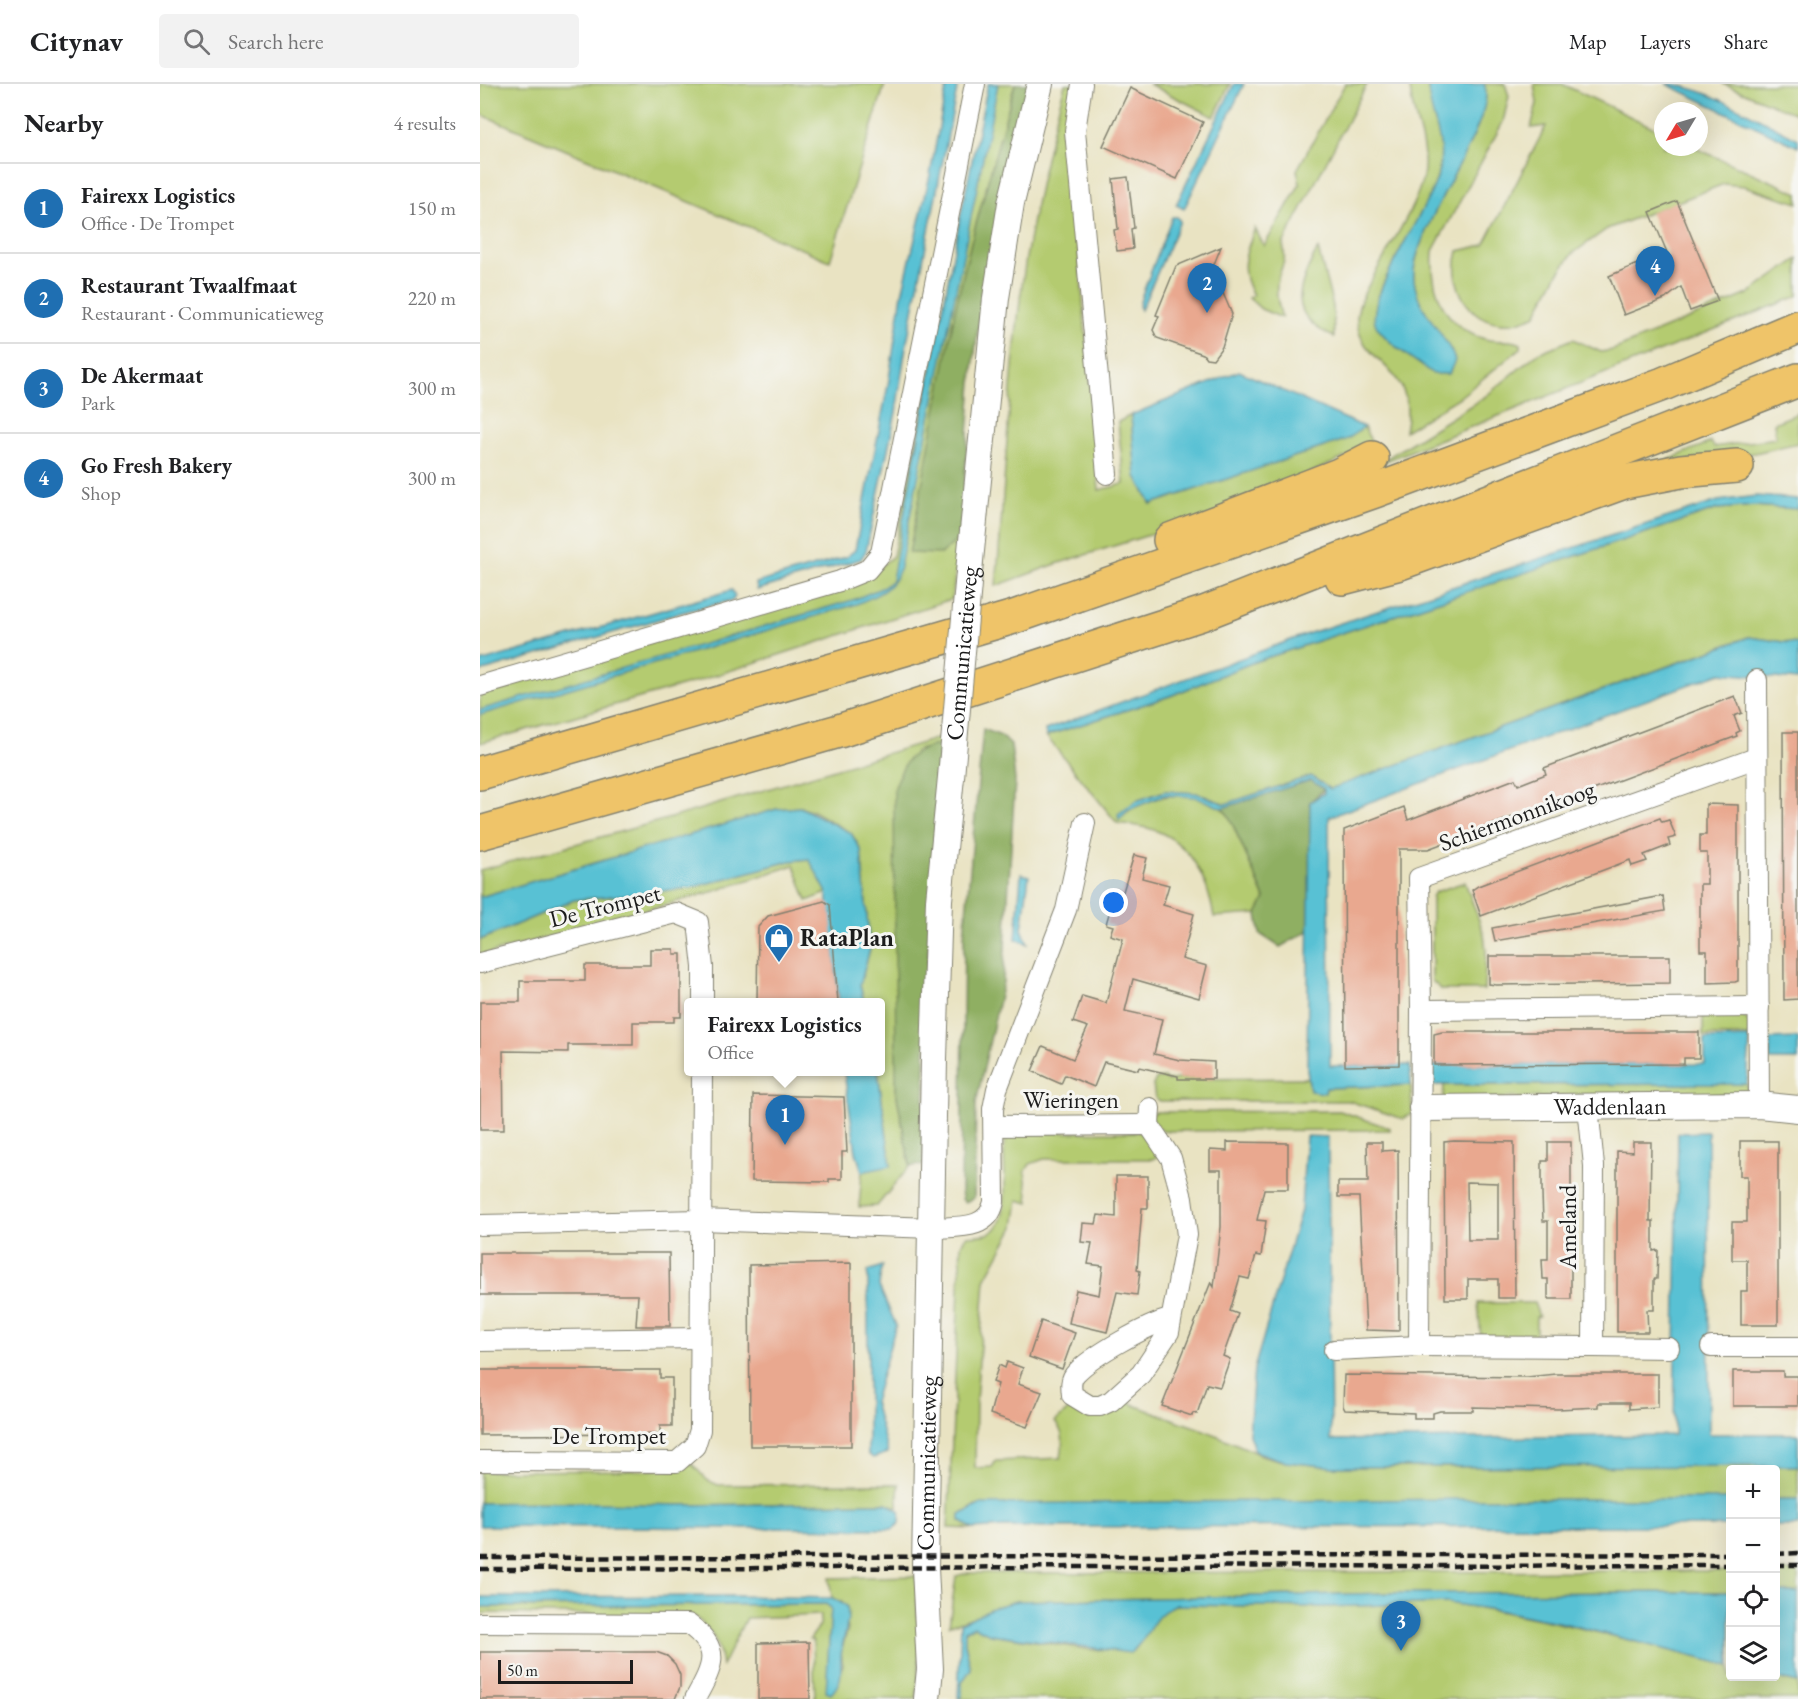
<!DOCTYPE html>
<html lang="en">
<head>
<meta charset="utf-8">
<style>
  body { margin:0; font-family:"EB Garamond",serif; background:#f2f2f2; color:#202124 }
  .controls { position:absolute; right:18px; bottom:18px; display:grid; overflow:hidden; border-radius:6px; box-shadow:0 6px 24px #0002 }
  .controls button { width:54px; height:54px; display:grid; place-items:center; padding:0; border:0; border-bottom:2px solid #e0e0e0; background:#fff; color:#202124; font:30px sans-serif }
  .compass { position:absolute; left:1174px; top:18px; width:54px; height:54px; border-radius:50%; background:#fff; box-shadow:0 6px 24px #0002; rotate:232deg }
  .scale { position:absolute; left:18px; bottom:15px; width:135px; box-sizing:border-box; padding-left:6px; border:3px solid #1c1c1c; border-top:0; font-size:16px; line-height:21px; white-space:nowrap; color:#1c1c1c; -webkit-text-stroke:4px #f6f6f2; paint-order:stroke }
  .you { position:absolute; left:634px; top:819px; width:21px; height:21px; margin:-15px; border:4px solid #fff; border-radius:50%; background:#1a73e8; box-shadow:0 0 0 9px #1a73e833 }
  .badge { display:grid; place-items:center; width:39px; height:39px; border-radius:50%; background:#1f6fb2; color:#fff; font-size:20px; font-weight:700 }
  .pin { position:absolute; translate:-50% -50px; filter:drop-shadow(0 2px 3px #0008) }
  .pin::after { content:''; position:absolute; top:32px; width:21px; height:18px; background:inherit; clip-path:polygon(0 0,100% 0,50% 100%) }
  .popup { position:absolute; left:204px; top:914px; width:201px; height:78px; box-sizing:border-box; display:grid; place-content:center; border-radius:6px; background:#fff; filter:drop-shadow(0 2px 4px #0005); font-size:20px; white-space:nowrap; color:#757577 }
  .popup b { font-size:22px; color:#202124 }
  .popup::after { content:''; position:absolute; left:50%; top:100%; margin-left:-12px; border:12px solid transparent; border-top-color:#fff }
  .list { margin:0; padding:0; list-style:none }
  h2 { display:flex; justify-content:space-between; align-items:center; height:78px; margin:0; padding:0 24px; font-size:26px }
  h2 small { font-size:20px; font-weight:400; color:#757577 }
  .list li { display:grid; grid-template-columns:39px 1fr auto; gap:18px; align-items:center; box-sizing:border-box; height:90px; padding:0 24px; border-top:2px solid #e0e0e0 }
  .list b { display:block; font-size:22px; white-space:nowrap }
  .list p { margin:0; font-size:20px; white-space:nowrap; color:#757577 }
  .list em { font-size:20px; font-style:normal; color:#757577 }
  .icon { flex:none; width:33px; height:33px; fill:none; stroke:currentColor; stroke-width:2; stroke-linecap:round; stroke-linejoin:round }
  .map { position:relative; flex:none; width:1318px; height:1615px; overflow:hidden }
  header { display:flex; align-items:center; gap:36px; box-sizing:border-box; height:84px; padding:0 30px; background:#fff; border-bottom:2px solid #e0e0e0 }
  header strong { font-size:28px }
  nav { display:flex; gap:33px; margin-inline-start:auto; font-size:21px }
  .search { width:420px; height:54px; background:#f2f2f2; display:flex; align-items:center; gap:15px; box-sizing:border-box; padding:0 21px; border-radius:6px; color:#757577; font-size:22px }
  main { display:flex }
  aside { flex:1; background:#fff }
  .map>svg:first-child { display:block }
</style>
</head>
<body>
<header>
<strong>Citynav</strong>
<div class="search"><svg class="icon" aria-label="search" viewBox="0 0 24 24"><circle cx="10" cy="10" r="6"/><path d="M15 15l6 6"/></svg>Search here</div>
<nav><a>Map</a><a>Layers</a><a>Share</a></nav>
</header>
<main>
<aside>
<h2>Nearby<small>4 results</small></h2>
<ul class="list">
<li><span class="badge">1</span><div><b>Fairexx Logistics</b><p>Office · De Trompet</p></div><em>150 m</em></li>
<li><span class="badge">2</span><div><b>Restaurant Twaalfmaat</b><p>Restaurant · Communicatieweg</p></div><em>220 m</em></li>
<li><span class="badge">3</span><div><b>De Akermaat</b><p>Park</p></div><em>300 m</em></li>
<li><span class="badge">4</span><div><b>Go Fresh Bakery</b><p>Shop</p></div><em>300 m</em></li>
</ul>
</aside>
<div class="map">
<svg width="1318" height="1615" viewBox="0 0 1318 1615">
  <rect width="100%" height="100%" fill="#f6f6f2"/>
  <filter id="ink" filterUnits="userSpaceOnUse"><feTurbulence type="fractalNoise" baseFrequency=".0167" numOctaves="2"/><feDisplacementMap in="SourceGraphic" scale="12" xChannelSelector="R" yChannelSelector="G"/><feConvolveMatrix kernelMatrix="1 2 1 2 8 2 1 2 1" color-interpolation-filters="sRGB"/></filter>
  <filter id="wash" filterUnits="userSpaceOnUse"><feTurbulence type="fractalNoise" baseFrequency=".008" numOctaves="4" result="noise"/><feDisplacementMap in="SourceGraphic" scale="24" xChannelSelector="R" yChannelSelector="G"/><feGaussianBlur stdDeviation="1.35" result="paint"/><feColorMatrix in="noise" values="0 0 0 0 0 0 0 0 0 0 0 0 0 0 0 0 0 1.4 0 .05"/><feComposite in="paint" operator="in"/></filter>
  <g filter="url(#wash)">
    <rect width="100%" height="100%" fill="#e9e3c2"/>
    <!-- green -->
    <g fill="#b4cb6f" stroke="#687446" stroke-width="1.5">
      <path d="M0 0H405L350 177 0 30Z"/>
      <path d="M508 0H535L491 158 475 226 480 454 472 515 212 599 0 659V610L391 490 413 472Z"/>
      <path d="M585 0H595L593 100 619 406 644 400 638 338 651 331 656 392 671 420 867 355 884 343 893 361 740 429 576 480 516 502C526 393 529 282 546 174 556 115 569 57 585 0Z"/>
      <path d="M669 0H750L734 33Z"/>
      <path d="M865 0H887L803 160C806 175 804 178 799 191 794 205 798 220 802 234L781 225 769 214 773 211C758 187 765 169 775 144L784 162 820 100 817 86Z"/>
      <path d="M930 0H948C948 25 964 47 961 73 958 109 934 139 918 170 910 184 904 198 898 212L972 268C956 245 937 224 934 196 929 148 1020 31 1004 0H1025L1029 12 1023 38 953 167C950 208 965 246 1009 256 1020 258 1032 255 1041 260V264L980 313 925 347C939 280 879 282 877 236 877 220 886 206 893 193 908 165 941 116 944 86 947 56 930 29 930 0Z"/>
      <path d="M1054 0H1082L1183 48V63H1213L1318 109V119L1264 102 1244 100 1127 145 1092 170 1077 191 1055 232C1048 234 1040 238 1033 239 990 243 968 204 978 167L1004 161 1066 42 1051 44 1057 19Z"/>
      <path d="M1243 0H1318V31Z"/>
      <path d="M838 165 853 222 854 253C807 233 816 203 838 165Z"/>
      <path d="M1318 175V212L896 381 1006 312 1058 269 1093 255 1121 268 1133 266 1268 210Z"/>
      <path d="M1318 329V359L1275 369 1186 380 1190 375 1231 358 1234 363 1296 354 1294 339Z"/>
      <path d="M1274 422 1318 425V560L1268 553 850 705 831 692 745 720 716 709 685 707 656 717 642 732C669 709 724 700 749 732L785 815 777 830 734 833C728 797 712 759 674 746 663 742 649 741 637 739L566 652 690 612 774 578 1123 463 1238 425Z"/>
      <path d="M462 653 460 660 435 667 416 1007 430 1082 397 1122 379 1123 382 1088 411 1081 398 988H401V918H384L380 901 390 865 381 766 371 749 333 727 320 723 297 725 0 813V786L187 735Z"/>
      <path d="M330 775 347 809 327 817 314 781 235 807 0 872V856L94 816 210 804 310 777Z"/>
      <path d="M985 798 1004 850 1006 867 1004 906H962L952 897V813L955 808Z"/>
      <path d="M1223 931H1262L1270 938V952H1223Z"/>
      <path d="M684 994 687 997 698 995 828 994 830 1006 845 1008 846 1004 931 1001 932 1029 923 1035 869 1017H680L675 1014 673 1001 676 995Z"/>
      <path d="M1267 1000 1268 1008H1272L1269 1010 963 1015 964 1001Z"/>
      <path d="M860 1027 910 1044V1046L683 1047 669 1036 674 1028Z"/>
      <path d="M659 1048 670 1056 680 1070 673 1075H564L550 1080 545 1088 549 1119 538 1116 534 1143 505 1196 496 1317 495 1384 512 1383 516 1377 581 1374C583 1360 585 1349 575 1338L595 1320 645 1315 656 1322 729 1348 784 1372 806 1378 853 1383 1318 1382V1415H1296V1386H1250V1416L495 1422 480 1431V1437L493 1445 468 1444 481 1161 486 1152C494 1151 503 1152 510 1149 534 1138 521 1078 525 1055L531 1049Z"/>
      <path d="M998 1219H1054L1059 1232 1056 1233V1254L1001 1256Z"/>
      <path d="M211 1379 227 1396 238 1401 419 1400 417 1423 406 1419 198 1421 0 1419V1387L195 1386Z"/>
      <path d="M1250 1487V1508L917 1509 536 1517C513 1524 493 1535 469 1541L476 1492 487 1489Z"/>
      <rect x="1296" y="1487" width="22" height="21"/>
      <path d="M436 1492 439 1581 436 1615H335L333 1557 330 1555 340 1541 341 1531 266 1534 242 1582C239 1558 233 1547 214 1532L0 1529V1523L346 1520 351 1524 347 1600 363 1582 361 1567 368 1545 362 1518 352 1514 349 1494Z"/>
      <path d="M967 1519C1063 1532 1156 1558 1250 1582V1592L1292 1593 1318 1599V1615H482V1598L491 1584 485 1559V1547L494 1542 510 1550 612 1566 656 1564 681 1528 695 1521 843 1523Z"/>
    </g>
    <!-- forest -->
    <g fill="#8faf62" stroke="#56663f" stroke-width="1.5">
      <path d="M535 0H552L503 203 493 285 480 454 461 470 429 469 475 226 491 158Z"/>
      <path d="M503 645 521 652 531 661 535 696 523 898 496 1019 494 1114 485 1118 482 1115 481 1105 484 852Z"/>
      <path d="M460 660 447 894 443 1081 430 1082 416 1007 414 706C426 674 427 669 460 660Z"/>
      <path d="M831 696 844 705 830 718V846L800 863 780 850 777 830 785 814 749 732 742 724Z"/>
    </g>
    <!-- water -->
    <g fill="#58c1d4" stroke="#3a6e78" stroke-width="1.5">
      <path d="M467 0H478L425 268 416 328 386 467 381 475 277 506 276 499 366 473 375 466 408 301 422 210 450 91Z"/>
      <path d="M508 0H518L515 15 419 487C411 507 396 511 377 520L0 631V626L373 516 404 503 412 496 479 139Z"/>
      <path d="M754 0H764L704 125 696 121Z"/>
      <path d="M948 0H1004C1021 33 928 148 934 196 938 229 965 247 975 276L969 290H953C935 276 910 262 897 243 880 219 949 124 957 94 969 53 948 36 948 0Z"/>
      <path d="M1186 0C1220 0 1285 38 1318 55V63Z"/>
      <path d="M692 133H697L700 137 661 226 659 222 662 211Z"/>
      <path d="M759 287 884 343 868 355 671 420 656 392 651 331Z"/>
      <path d="M1276 412 1318 415V425L1274 422 1238 425 774 578 690 612 566 652 565 646 830 549 1238 417Z"/>
      <path d="M252 506 255 512 253 516 203 528 0 588V578Z"/>
      <path d="M1269 553 1318 560V596L1240 589 849 733 850 982 930 981 931 1001 846 1004 845 1009 830 1007 827 985 830 718 844 709V705L831 696 742 724 715 713 685 711 648 726 639 736 638 730 656 717 685 707 716 709 745 720 831 692 850 705Z"/>
      <path d="M320 723 371 749 381 766 390 865 380 901 384 918H359L347 809 329 775 310 777 210 804 94 816 0 856V813L297 725Z"/>
      <path d="M541 790 549 792 542 845 548 860 536 855Z"/>
      <path d="M1270 954 1267 1000 953 1001V981L1225 980V955Z"/>
      <path d="M1318 954V976H1290V955Z"/>
      <path d="M364 988H398L411 1082 382 1088 376 1068Z"/>
      <path d="M1228 1048 1229 1350H1318V1382L853 1383 806 1378 775 1367 769 1351 774 1285 821 1126 826 1052 848 1053 851 1356 1194 1351 1198 1049Z"/>
      <path d="M402 1182 399 1202 416 1241 394 1318 408 1369 393 1374 388 1370V1187Z"/>
      <path d="M980 1415H1250V1442L525 1443 493 1445 480 1437V1431L501 1420Z"/>
      <rect x="1296" y="1415" width="22" height="27"/>
      <path d="M84 1418 198 1421 406 1419 420 1427V1439L413 1445 0 1442V1419Z"/>
      <path d="M1250 1508V1582L1083 1539 1022 1527 967 1519 843 1523 695 1521C670 1532 670 1554 650 1569L510 1550 494 1542 485 1547V1560L491 1585 482 1598V1613L478 1615 481 1539 512 1524 536 1517 917 1509Z"/>
      <path d="M1296 1508H1318V1599L1292 1593 1296 1592Z"/>
      <path d="M257 1512 352 1514 367 1522C370 1539 364 1549 362 1565 358 1583 367 1593 351 1610L346 1608 351 1524 346 1520 0 1523V1513Z"/>
    </g>
    <g id="blocks">
      <!-- building -->
      <g fill="#e9a88f" fill-rule="evenodd">
        <path d="M650 4 723 38 697 95 623 62Z"/>
        <path d="M648 93 654 144 651 145 653 165 637 167 634 146 638 145 633 95Z"/>
        <path d="M1197 117 1238 217 1210 227 1201 203 1185 215 1144 231 1129 192 1169 175 1189 173 1170 128Z"/>
        <path d="M741 163 732 185 738 187 736 193 752 230 742 263 733 275 726 274 723 270 677 254 673 246 679 232 676 231 696 182Z"/>
        <path d="M1255 612 1262 629 1254 632 1260 647 1256 649 1257 652 1052 729 1051 726 948 765H919V981L865 982 864 746 924 723 928 736 1035 695 1038 701 1066 690 1064 684Z"/>
        <path d="M1303 648H1318V915L1304 916Z"/>
        <path d="M1226 720 1258 721V897L1255 898 1227 899V867H1220V800H1227V769H1220V751H1226Z"/>
        <path d="M1180 734 1182 738 1189 736 1196 753 1188 755 1190 761 1164 771 1167 777 1152 782 1150 776 1001 832 992 806 998 802Z"/>
        <path d="M654 771 667 774 662 794 689 801 683 821 714 830 702 875 727 882 719 914 653 895 645 927 682 935 674 970 700 976 734 978V995H698V992L659 983 658 986 624 978 614 1003 585 991 581 1000 552 987 563 962 593 975 608 943 593 938 602 912 626 919 643 855 630 851 633 842 626 840 635 809 642 811Z"/>
        <path d="M1183 812 1185 827 1015 857 1012 844Z"/>
        <path d="M344 817 350 821 358 918H277L278 843 288 832Z"/>
        <path d="M170 865H194V870H201V933H194V938H153V961H88V968L23 967 24 1046H0V918H40V897H105V881H170Z"/>
        <path d="M1009 872H1190V899L1016 901 1009 900Z"/>
        <path d="M962 948H1219V974H1204V980L954 981V950Z"/>
        <path d="M273 1011 364 1013 367 1068H362V1095H349V1098L272 1097Z"/>
        <path d="M974 1057 1034 1058 1035 1214H1018V1195H988V1215H965L964 1058ZM987 1098 1018 1099V1156H988Z"/>
        <path d="M1260 1057H1298V1241H1261V1207H1267V1176H1252V1138H1267V1092H1260Z"/>
        <path d="M747 1058 808 1059V1105H784L777 1136 786 1137 781 1172 776 1171 769 1195 760 1193 750 1227 758 1230 743 1272 750 1275 740 1303 727 1300 717 1330 713 1329 712 1332 682 1322 731 1198 734 1203 741 1143V1086H730V1066L747 1067Z"/>
        <path d="M887 1058H902V1067L918 1066 919 1247 886 1246 879 1113H858V1098H888Z"/>
        <path d="M1068 1058H1091V1215H1068V1195H1063L1062 1175H1068V1137H1063L1062 1110V1077H1068Z"/>
        <path d="M1153 1058H1171L1170 1137H1173V1167L1178 1166 1177 1195H1174V1226H1167L1168 1248H1137V1067L1153 1068Z"/>
        <path d="M636 1092H668V1124H662L657 1186 660 1187 657 1211 637 1208 627 1248 589 1239 596 1206 619 1211 623 1182 608 1180 612 1159 601 1158 603 1139 616 1140 618 1131 636 1133Z"/>
        <path d="M0 1169H189L190 1242H156L158 1211H0Z"/>
        <path d="M371 1179V1362H270L269 1181Z"/>
        <path d="M561 1237 595 1249 582 1285 549 1273Z"/>
        <path d="M527 1278 543 1284 538 1300 562 1308 547 1343 510 1330 518 1300 513 1298 519 1281 525 1284Z"/>
        <path d="M0 1286H180V1294H192V1342H180V1350L0 1351Z"/>
        <path d="M1253 1287H1303V1292H1318V1322H1253Z"/>
        <path d="M1076 1290H1178V1323L1149 1325V1319H1118V1323L1078 1325 993 1323V1327H960L953 1329V1334H934V1329L865 1326 863 1322 864 1291 1047 1293Z"/>
        <path d="M329 1558 330 1615H278V1559Z"/>
        <path d="M0 1568H176L187 1572 195 1580 200 1591V1603L195 1615H0Z"/>
      </g>
    </g>
  </g>
  <g filter="url(#ink)">
    <use href="#blocks" fill-opacity="0" stroke="#82806f" stroke-width="1.5"/>
    <g fill="none" stroke-linecap="round" stroke-linejoin="round">
      <!-- minor casing -->
      <g stroke="#82806f" stroke-width="22">
        <g id="minor">
          <path d="M602 0 595 47 627 390"/>
          <path d="M1277 596 1279 1021"/>
          <path d="M0 602 360 497 387 486 401 469 495 0"/>
          <path d="M0 879 196 829 218 838 223 883V918"/>
          <path d="M941 926 939 794 1276 674"/>
          <path d="M670 1024 669 1041 691 1074 702 1114 707 1151 689 1248 661 1290 631 1317 620 1322H610L592 1311C591 1303 590 1295 596 1289 613 1271 667 1241 690 1235"/>
          <path d="M514 1042 669 1041"/>
          <path d="M0 1141 221 1136 453 1144C477 1142 508 1147 514 1118L513 1025 517 1005 586 826 605 739"/>
          <path d="M0 1257 219 1254"/>
          <path d="M939 1262 1113 1263 1114 1082 1108 1023"/>
          <path d="M1113 1263 1189 1264"/>
          <path d="M1231 1263H1318"/>
          <path d="M854 1266 939 1262 941 926 1279 923"/>
          <path d="M0 1377 197 1378 215 1362 220 1346 222 988"/>
          <path d="M0 1539 208 1540C243 1565 233 1582 215 1615"/>
        </g>
      </g>
      <!-- tertiary casing -->
      <g stroke="#82806f" stroke-width="28">
        <g id="tertiary">
          <path d="M490 477 516 214 531 119 560 0"/>
          <path id="s1" d="M942 1024 1279 1021 1318 1025"/>
          <path id="s2" d="M447 1615 450 1585 445 1484 454 975 459 816 471 693"/>
        </g>
      </g>
      <!-- motorway casing -->
      <g stroke="#82806f" stroke-width="36">
        <g id="motorway">
          <path d="M690 456 859 391 892 374"/>
          <path d="M862 494 920 479 1144 398 1201 387 1257 382"/>
          <path d="M0 689 534 533 895 407 1183 300 1318 243"/>
          <path d="M0 749 359 647 724 529 1318 296"/>
        </g>
      </g>
      <!-- minor -->
      <use href="#minor" stroke="#fff" stroke-width="20"/>
      <!-- tertiary -->
      <use href="#tertiary" stroke="#fff" stroke-width="26"/>
      <!-- motorway -->
      <use href="#motorway" stroke="#efc469" stroke-width="33"/>
      <!-- rail -->
      <g stroke="#1c1c1c" stroke-width="4.5" stroke-dasharray="9 4.5" stroke-linecap="butt">
        <path d="M1296 1470 1318 1469"/>
        <path d="M0 1474 1250 1470"/>
        <path d="M1296 1481H1318"/>
        <path d="M0 1485 1250 1481"/>
      </g>
      <!-- tertiary-bridge casing -->
      <g stroke="#82806f" stroke-width="28" stroke-linecap="butt">
        <g id="tertiary-bridge">
          <path id="s3" d="M471 693 490 477"/>
        </g>
      </g>
      <!-- tertiary-bridge -->
      <use href="#tertiary-bridge" stroke="#fff" stroke-width="26"/>
    </g>
  </g>
  <!-- icons -->
  <defs>
    <g id="shop-pin" transform="scale(1.5)"><path d="M0 17L-7.5 6A9.5 9.5 0 1 1 7.5 6Z" fill="#1f6fb2" stroke="#f6f6f2"/><path d="M-5-2.5h2.3a2.7 3.5 0 0 1 5.4 0H5L5.5 6h-11ZM-1.5-2.5h3a1.5 2.3 0 0 0-3 0Z" fill="#fff"/></g>
  </defs>
  <g fill-rule="evenodd">
    <use href="#shop-pin" x="299" y="854"/>
  </g>
  <g text-anchor="middle" stroke-width="6" stroke-linejoin="round" paint-order="stroke">
    <!-- street labels -->
    <g font-size="24" fill="#1c1c1c" stroke="#f6f6f2">
      <text dy="8" stroke="none"><textPath href="#s3" startOffset="124">Communicatieweg</textPath></text>
      <text transform="translate(1037 732) rotate(-20)" y="8">Schiermonnikoog</text>
      <text transform="translate(125 822) rotate(-14)" y="8">De Trompet</text>
      <text x="591" y="1024">Wieringen</text>
      <text dy="8" stroke="none"><textPath href="#s1" startOffset="188">Waddenlaan</textPath></text>
      <text transform="translate(1088 1143) rotate(-90)" y="8">Ameland</text>
      <text x="129" y="1360">De Trompet</text>
      <text dy="8" stroke="none"><textPath href="#s2" startOffset="236">Communicatieweg</textPath></text>
    </g>
    <!-- poi labels -->
    <g font-size="24" font-weight="bold" fill="#1c1c1c" stroke="#f6f6f2" text-anchor="start">
      <text x="320" y="862">RataPlan</text>
    </g>
  </g>
</svg>
<div class="controls">
<button>+</button>
<button>−</button>
<button><svg class="icon" aria-label="locate" viewBox="0 0 24 24"><circle cx="12" cy="12" r="6"/><path d="M12 2v4M12 18v4M2 12h4M18 12h4"/></svg></button>
<button><svg class="icon" aria-label="layers" viewBox="0 0 24 24"><path d="M12 4l9 5-9 5-9-5zM3 14l9 5 9-5"/></svg></button>
</div>
<svg class="compass" viewBox="-18 -18 36 36"><path d="M0-13l5 13h-10z" fill="#e53935"/><path d="M0 13l5-13h-10z" fill="#757577"/></svg>
<div class="scale">50 m</div>
<div class="you"></div>
<div class="pin badge" style="left:305px;top:1061px">1</div>
<div class="popup"><b>Fairexx Logistics</b>Office</div>
<div class="pin badge" style="left:727px;top:229px">2</div>
<div class="pin badge" style="left:921px;top:1567px">3</div>
<div class="pin badge" style="left:1175px;top:212px">4</div>
</div>
</main>
</body>
</html>
